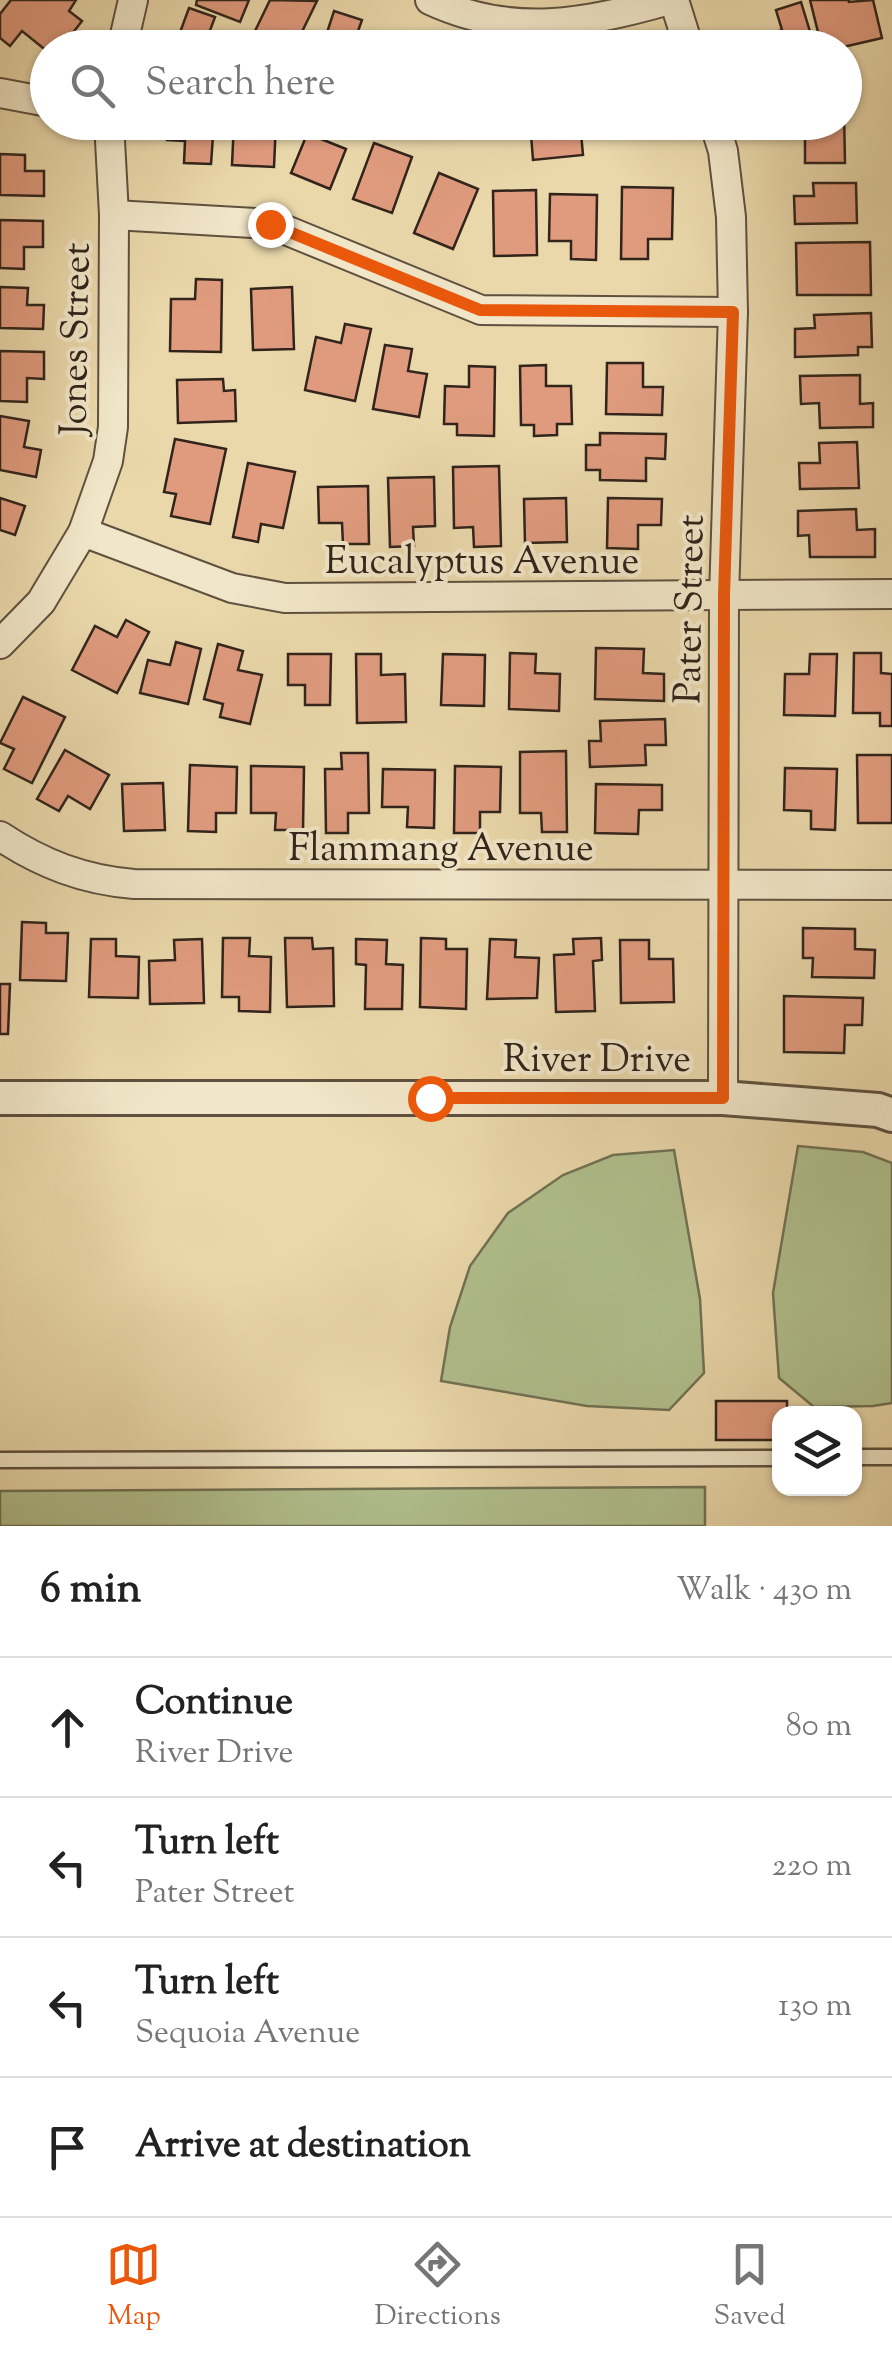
<!DOCTYPE html>
<html lang="en">
<head>
<meta charset="utf-8">
<style>
  body { margin:0; font-family:"Sorts Mill Goudy",serif; background:#f2f2f2; color:#222 }
  .controls { position:absolute; right:30px; bottom:30px; display:grid; overflow:hidden; border-radius:20px; box-shadow:0 2px 8px #0004 }
  .controls button { width:90px; height:90px; display:grid; place-items:center; padding:0; border:0; border-bottom:2px solid #e0e0e0; background:#fff; color:#222; font:50px sans-serif }
  .stop { position:absolute; width:30px; height:30px; margin:-22px; border:8px solid #ea580c; border-radius:50%; background:#fff }
  .stop.end { background:#ea580c; border-color:#fff; box-shadow:0 2px 10px #0008 }
  .list { margin:0; padding:0; list-style:none }
  h2 { display:flex; justify-content:space-between; align-items:center; height:130px; margin:0; padding:0 40px; font-size:42px }
  h2 small { font-size:32px; font-weight:400; color:#767676 }
  .list li { display:grid; grid-template-columns:65px 1fr auto; gap:30px; align-items:center; box-sizing:border-box; height:140px; padding:0 40px; border-top:2px solid #e0e0e0 }
  .list b { display:block; font-size:38px; white-space:nowrap }
  .list p { margin:0; font-size:32px; white-space:nowrap; color:#767676 }
  .list em { font-size:32px; font-style:normal; color:#767676 }
  .icon { flex:none; width:55px; height:55px; fill:none; stroke:currentColor; stroke-width:2; stroke-linecap:round; stroke-linejoin:round }
  .map { position:relative; flex:none; width:892px; height:1526px; overflow:hidden }
  .search { position:absolute; background:#fff; box-shadow:0 2px 8px #0004; left:30px; right:30px; top:30px; height:110px; display:flex; align-items:center; gap:25px; box-sizing:border-box; padding:0 35px; border-radius:55px; color:#767676; font-size:38px }
  .sheet { height:690px; background:#fff }
  nav { display:flex; justify-content:space-around; align-items:center; box-sizing:border-box; height:140px; border-top:2px solid #e0e0e0; background:#fff; font-size:28px; color:#767676 }
  nav a { display:grid; justify-items:center; gap:5px }
  nav .on { color:#ea580c }
  .map>svg:first-child { display:block }
</style>
</head>
<body>
<div class="map">
<svg width="892" height="1526" viewBox="0 0 892 1526">
  <rect width="100%" height="100%" fill="#ead8ab"/>
  <filter id="stains"><feTurbulence type="fractalNoise" baseFrequency=".002" numOctaves="4"/><feColorMatrix values="0 0 0 0 .2 0 0 0 0 .09 0 0 0 0 .02 0 0 0 .5 -.17"/></filter>
  <radialGradient id="worn" r=".72"><stop offset=".6" stop-color="#630" stop-opacity="0"/><stop offset="1" stop-color="#630" stop-opacity=".3"/></radialGradient>
  <!-- green -->
  <g fill="#b1c08e" stroke="#717254" stroke-width="2.5">
    <path d="M798 1146 863 1152 892 1163V1403L873 1406 814 1407 779 1378 773 1293Z"/>
    <path d="M674 1150 700 1299 704 1373 669 1410 587 1406 441 1381 450 1327 470 1266 508 1213 563 1175 613 1155Z"/>
    <path d="M705 1487V1526H0V1491Z"/>
  </g>
  <!-- building -->
  <g fill="#e09b7e" stroke="#31241b" stroke-width="2.5">
    <path d="M11 0H76L69 11 82 21 61 48H48V52L22 31 10 46 0 38V14Z"/>
    <path d="M197 0H249L240 22 196 5Z"/>
    <path d="M270 0 317 1 294 48H288L255 31Z"/>
    <path d="M810 0H849V2L873 0 882 38 839 48H822Z"/>
    <path d="M801 2 815 48H767L763 37 782 30 776 10Z"/>
    <path d="M189 8 215 17 205 44 179 35Z"/>
    <path d="M334 11 362 20 354 42 371 48H322Z"/>
    <path d="M844 112 845 163H805V137H785V122H844Z"/>
    <path d="M168 122H214L211 164 184 163 185 141 167 140Z"/>
    <path d="M234 122H276L274 167 232 165Z"/>
    <path d="M453 122H505L503 135 453 126Z"/>
    <path d="M530 122H580L583 155 533 160Z"/>
    <path d="M310 127 324 133 321 139 346 149 330 189 291 173Z"/>
    <path d="M374 143 412 157 392 213 353 199Z"/>
    <path d="M0 154 25 155V171H44V196L0 195Z"/>
    <path d="M439 173 478 189 453 249 414 233Z"/>
    <path d="M813 183H856L857 223 795 224 794 196H814Z"/>
    <path d="M622 187 673 188 672 239H648V259H621Z"/>
    <path d="M536 190 537 255 494 256 493 191Z"/>
    <path d="M550 194 597 195 596 260 571 259V241H549Z"/>
    <path d="M0 220 43 221V247H24V269L0 268Z"/>
    <path d="M870 242 871 295H797L796 243Z"/>
    <path d="M196 279 222 280 221 352 170 351 171 299H195Z"/>
    <path d="M0 287 28 288 27 305H44L43 329 0 328Z"/>
    <path d="M292 287 294 349 253 350 251 289Z"/>
    <path d="M871 313 872 347H858V355L795 357V329L815 328 814 315Z"/>
    <path d="M345 324 371 329 355 401 305 390 316 337 341 343Z"/>
    <path d="M385 345 412 349 408 371 427 374 419 417 373 409Z"/>
    <path d="M0 351 44 352V379L27 378V402L0 401Z"/>
    <path d="M607 363H643V387H663L662 415 606 414Z"/>
    <path d="M546 365V386H571L572 424H557V435L534 436V425H521L520 366Z"/>
    <path d="M469 366 495 367 494 436 457 435V424H444L445 386 469 387Z"/>
    <path d="M860 375V404L873 403V427L820 428 819 403 801 404 800 376Z"/>
    <path d="M223 379 224 391 235 390 236 421 178 423 177 380Z"/>
    <path d="M0 416 29 421 24 447 41 450 36 477 0 470Z"/>
    <path d="M600 433 666 434 665 459 646 458V481L600 480V470H586V445H600Z"/>
    <path d="M175 439 226 449 210 524 171 516 176 494 164 492Z"/>
    <path d="M857 442 859 488 800 489 799 463H820L819 443Z"/>
    <path d="M248 463 295 472 283 528 261 524 258 542 233 537Z"/>
    <path d="M499 466 501 546 474 547 473 527 454 528 453 467Z"/>
    <path d="M434 477 435 526 413 527 414 546 390 547 388 478Z"/>
    <path d="M368 486 369 544H343L342 523H319L318 487Z"/>
    <path d="M0 498 25 506 15 535 0 530Z"/>
    <path d="M566 498 567 542 525 543 524 499Z"/>
    <path d="M608 498 662 499 661 525H638V549L607 548Z"/>
    <path d="M856 509 857 530 875 529V557H810L809 535 798 536V511Z"/>
    <path d="M126 620 149 632 117 693 72 670 95 626 117 637Z"/>
    <path d="M176 642 201 649 188 704 140 693 148 660 170 665Z"/>
    <path d="M218 644 243 651 238 670 262 675 250 724 220 717 223 704 204 699Z"/>
    <path d="M596 648 644 649 643 673 664 674V701L595 699Z"/>
    <path d="M510 653 536 654 535 673 560 674 559 711 509 709Z"/>
    <path d="M854 653H881V673L892 674V726H880V713H853Z"/>
    <path d="M288 654H331L330 705H305V685H288Z"/>
    <path d="M356 654H381V675L405 674 406 722 357 723Z"/>
    <path d="M443 654 485 655 484 706 441 705Z"/>
    <path d="M810 654H837L835 716 784 715 785 674H809Z"/>
    <path d="M23 697 65 717 32 783 4 769 14 749 0 743Z"/>
    <path d="M665 719 666 745H645L646 765 590 767 589 741H601L600 721Z"/>
    <path d="M65 750 109 775 90 809 68 796 59 811 37 799Z"/>
    <path d="M566 751 567 832H542L541 813H520V752Z"/>
    <path d="M341 753H368L369 813H348V833H326L325 769H342Z"/>
    <path d="M857 755H892V823H858Z"/>
    <path d="M190 765 237 767 236 813H216V832L188 831Z"/>
    <path d="M251 766 304 767 303 830H275L276 813H251Z"/>
    <path d="M455 766 501 767 500 812H480V833H454Z"/>
    <path d="M785 768 837 769 835 830 811 829V811L784 810Z"/>
    <path d="M383 769 435 770 434 828 407 827 408 807H382Z"/>
    <path d="M163 783 165 830 124 831 122 784Z"/>
    <path d="M596 784 662 785V810H639L638 834 595 833Z"/>
    <path d="M22 922 46 923V933H68L66 981 20 980Z"/>
    <path d="M803 928 855 929V949L875 950 874 978 812 977 813 958H803Z"/>
    <path d="M223 938H250L249 956 271 957 270 1012 239 1011V997H222Z"/>
    <path d="M285 938H312L313 949 333 948 334 1006 287 1007Z"/>
    <path d="M421 938 446 939V949H467L466 1009 420 1007Z"/>
    <path d="M601 938 602 960 593 961 595 1011 556 1012 554 955 574 954 573 939Z"/>
    <path d="M91 939H116V956L139 957 138 998 89 997Z"/>
    <path d="M202 939 204 1003 150 1004 149 961 175 960 174 940Z"/>
    <path d="M356 939 387 940 386 964 403 965 402 1009H365L366 965 356 964Z"/>
    <path d="M490 939 516 940 515 957 539 958 537 998 487 999Z"/>
    <path d="M620 940H649V959H673L674 1002 621 1003Z"/>
    <path d="M0 984H10L8 1034H0Z"/>
    <path d="M784 996 863 998 862 1025H845L844 1053 784 1052Z"/>
    <path d="M716 1401H787V1414H780V1440H716Z"/>
  </g>
  <g fill="none" stroke-linecap="round" stroke-linejoin="round">
    <!-- service casing -->
    <g stroke="#5f513f" stroke-width="19">
      <g id="service">
        <path d="M854 1457H892"/>
        <path d="M0 1460 780 1458"/>
      </g>
    </g>
    <!-- minor casing -->
    <g stroke="#5f513f" stroke-width="32">
      <g id="minor">
        <path d="M430 0C511 38 586 24 669 0"/>
        <path d="M674 0 689 48"/>
        <path d="M122 48 133 0"/>
        <path d="M0 93 48 102"/>
        <path d="M714 122 723 151 731 217 733 312 724 597 723 1098"/>
        <path d="M114 215 271 224 481 310 733 312"/>
        <path d="M83 532 232 588 285 598 892 594"/>
        <path d="M0 644 41 602 83 532 108 461 113 427 114 215 109 122"/>
        <path d="M0 836C42 864 84 880 134 884L892 885"/>
      </g>
    </g>
    <!-- tertiary casing -->
    <g stroke="#5f513f" stroke-width="38">
      <path id="tertiary" d="M0 1098H723L878 1110 892 1115"/>
    </g>
    <!-- service -->
    <use href="#service" stroke="#f1e6c8" stroke-width="14"/>
    <!-- minor -->
    <use href="#minor" stroke="#f1e6c8" stroke-width="28"/>
    <!-- tertiary -->
    <use href="#tertiary" stroke="#f1e6c8" stroke-width="32"/>
  </g>
  <g fill="none" stroke-linecap="round" stroke-linejoin="round">
    <!-- route -->
    <path stroke="#ea580c" stroke-width="12" d="M270 224 480 310 733 312 724 596 723 1098H430"/>
  </g>
  <g text-anchor="middle" stroke-width="8" stroke-linejoin="round" paint-order="stroke">
    <!-- street labels -->
    <g font-size="38" fill="#31241b" stroke="#f1e6c8">
      <text transform="translate(74 339) rotate(-89)" y="13">Jones Street</text>
      <text x="482" y="573">Eucalyptus Avenue</text>
      <text transform="translate(688 609) rotate(-89)" y="13">Pater Street</text>
      <text x="441" y="860">Flammang Avenue</text>
      <text x="597" y="1071">River Drive</text>
    </g>
  </g>
  <rect width="100%" height="100%" filter="url(#stains)"/>
  <rect width="100%" height="100%" fill="url(#worn)"/>
</svg>
<div class="controls">
<button><svg class="icon" aria-label="layers" viewBox="0 0 24 24"><path d="M12 4l9 5-9 5-9-5zM3 14l9 5 9-5"/></svg></button>
</div>
<div class="stop" style="left:430px;top:1098px"></div>
<div class="stop end" style="left:270px;top:224px"></div>
<div class="search"><svg class="icon" aria-label="search" viewBox="0 0 24 24"><circle cx="10" cy="10" r="6"/><path d="M15 15l6 6"/></svg>Search here</div>
</div>
<section class="sheet">
<h2>6 min<small>Walk · 430 m</small></h2>
<ul class="list">
<li><svg class="icon" aria-label="ahead" viewBox="0 0 24 24"><path d="M12 20V5M6 11l6-6 6 6"/></svg><div><b>Continue</b><p>River Drive</p></div><em>80 m</em></li>
<li><svg class="icon" aria-label="left" viewBox="0 0 24 24"><path d="M17 20v-9H6M10 6l-5 5 5 5"/></svg><div><b>Turn left</b><p>Pater Street</p></div><em>220 m</em></li>
<li><svg class="icon" aria-label="left" viewBox="0 0 24 24"><path d="M17 20v-9H6M10 6l-5 5 5 5"/></svg><div><b>Turn left</b><p>Sequoia Avenue</p></div><em>130 m</em></li>
<li><svg class="icon" aria-label="arrive" viewBox="0 0 24 24"><path d="M6 21V4h12l-3 4 3 4H6"/></svg><div><b>Arrive at destination</b></div></li>
</ul>
</section>
<nav>
<a class="on"><svg class="icon" aria-label="map" viewBox="0 0 24 24"><path d="M3 6l6-2 6 2 6-2v14l-6 2-6-2-6 2zM9 4v14M15 6v14"/></svg>Map</a>
<a><svg class="icon" aria-label="directions" viewBox="0 0 24 24"><path d="M12 3l9 9-9 9-9-9zM9 14v-3h6M13 9l2 2-2 2"/></svg>Directions</a>
<a><svg class="icon" aria-label="saved" viewBox="0 0 24 24"><path d="M7 4h10v16l-5-4-5 4z"/></svg>Saved</a>
</nav>
</body>
</html>
